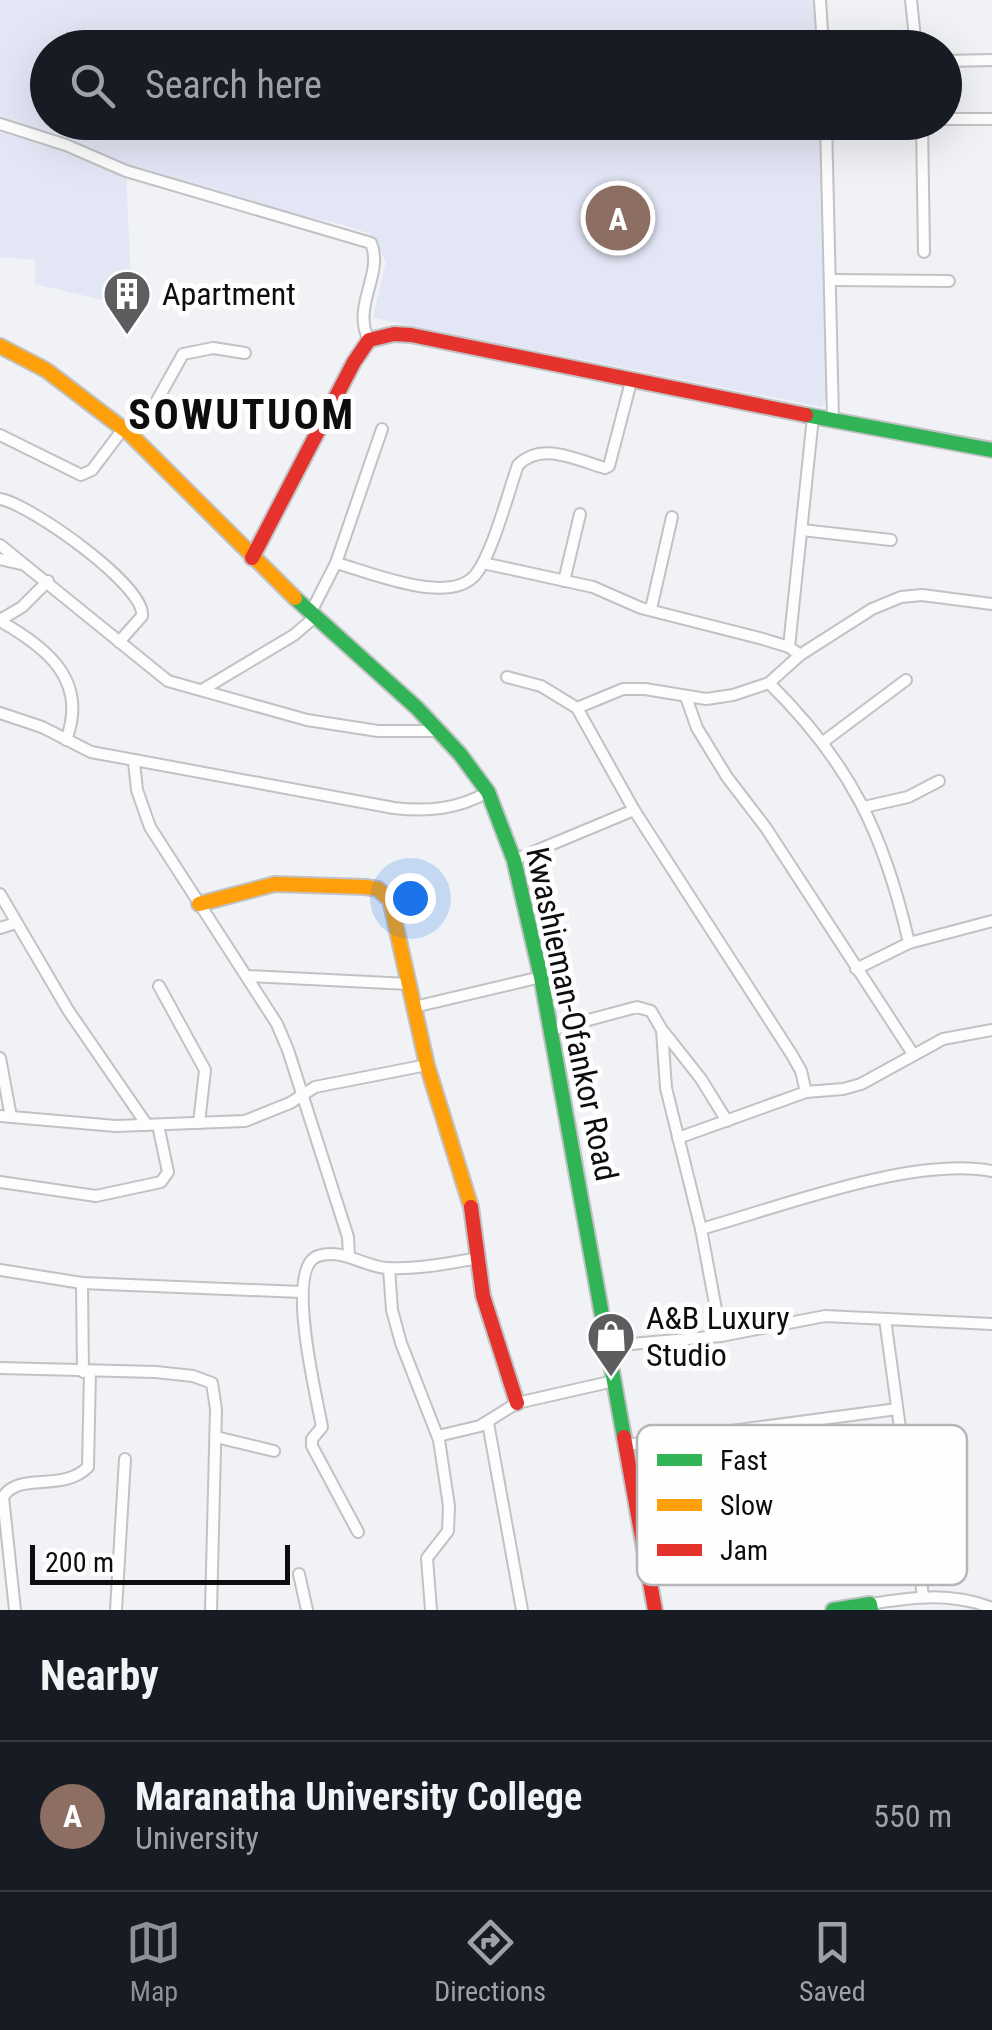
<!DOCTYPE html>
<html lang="en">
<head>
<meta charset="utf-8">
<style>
  body { margin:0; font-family:"Roboto Condensed",sans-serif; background:#242831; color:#f1f3f6 }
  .scale { position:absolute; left:30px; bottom:25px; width:260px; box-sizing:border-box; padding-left:10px; border:5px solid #0d0d0f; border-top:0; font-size:28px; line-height:35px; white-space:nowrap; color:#0d0d0f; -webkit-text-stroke:8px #fefefe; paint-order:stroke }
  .you { position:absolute; left:410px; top:898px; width:35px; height:35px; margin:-25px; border:8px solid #fff; border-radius:50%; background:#1a73e8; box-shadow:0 0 0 15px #1a73e833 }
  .badge { display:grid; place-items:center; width:65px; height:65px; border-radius:50%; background:#8c9099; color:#fff; font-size:32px; font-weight:700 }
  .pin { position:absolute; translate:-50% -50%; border:5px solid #fff; box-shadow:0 2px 10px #0006 }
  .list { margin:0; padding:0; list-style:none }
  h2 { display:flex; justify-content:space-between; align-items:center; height:130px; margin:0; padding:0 40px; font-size:42px }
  h2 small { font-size:32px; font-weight:400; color:#9ea1a6 }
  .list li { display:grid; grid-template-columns:65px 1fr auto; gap:30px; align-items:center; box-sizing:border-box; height:150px; padding:0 40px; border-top:2px solid #363941 }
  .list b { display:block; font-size:38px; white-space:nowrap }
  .list p { margin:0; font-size:32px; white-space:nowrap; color:#9ea1a6 }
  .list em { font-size:32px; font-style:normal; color:#9ea1a6 }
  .icon { flex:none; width:55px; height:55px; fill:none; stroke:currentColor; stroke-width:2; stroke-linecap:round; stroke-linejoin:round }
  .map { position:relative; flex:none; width:992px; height:1610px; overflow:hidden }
  .search { position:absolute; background:#171b24; box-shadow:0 10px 40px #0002; left:30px; right:30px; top:30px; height:110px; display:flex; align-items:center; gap:25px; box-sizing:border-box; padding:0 35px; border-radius:55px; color:#9ea1a6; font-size:38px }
  .sheet { height:280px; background:#171b24 }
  nav { display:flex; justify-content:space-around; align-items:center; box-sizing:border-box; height:140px; border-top:2px solid #363941; background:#171b24; font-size:28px; color:#9ea1a6 }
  nav a { display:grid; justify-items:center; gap:5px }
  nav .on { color:#8c9099 }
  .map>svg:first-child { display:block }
</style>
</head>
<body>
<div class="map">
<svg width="992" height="1610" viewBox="0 0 992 1610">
  <rect width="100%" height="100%" fill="#f1f2f6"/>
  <!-- green -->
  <path fill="#e3e6f5" d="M0 0H815L817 47 48 48V122L821 123 832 389 822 407 373 318 386 261 370 234 341 224 258 206 126 168 132 307 35 284V260L0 257Z"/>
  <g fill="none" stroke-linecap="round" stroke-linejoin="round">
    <!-- street casing -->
    <g stroke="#c1c2c4" stroke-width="14">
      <g id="street">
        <path d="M820 0 823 48"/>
        <path d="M911 0 916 48"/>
        <path d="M944 61 992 60"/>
        <path d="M944 119H992"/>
        <path d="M826 122 833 419"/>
        <path d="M922 122 924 252"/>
        <path d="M0 124 66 145 126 171 371 243C384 275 351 306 369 340"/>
        <path d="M831 280 949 281"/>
        <path d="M130 434 154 406 183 354 213 348 245 353"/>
        <path d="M0 435 81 475 92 470 123 429"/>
        <path d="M0 499C30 504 146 586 142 616L119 642"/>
        <path d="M802 530 891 540"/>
        <path d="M0 545 168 681 307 720 378 731H439"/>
        <path d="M0 559 21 564"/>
        <path d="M336 563C370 572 450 607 476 574 493 552 508 493 518 465 542 441 577 460 605 468L609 466 632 378"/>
        <path d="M483 563 593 587 641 608 763 639 789 647 800 655"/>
        <path d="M564 581 580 514"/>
        <path d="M651 609 672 517"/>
        <path d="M311 612 336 563 382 429"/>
        <path d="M0 620 22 607 48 581"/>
        <path d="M0 621C46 647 89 680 66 740"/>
        <path d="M789 647 813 417"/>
        <path d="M507 677 541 686 577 708 634 810 792 1055 801 1071 806 1092"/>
        <path d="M769 683C850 763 884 833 909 943"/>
        <path d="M202 690 294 635 316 616"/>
        <path d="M686 697 697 728 727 777 766 828 913 1054"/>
        <path d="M577 708 623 689H645L706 699 733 695 769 683 800 655 872 609 901 597 922 595 992 604"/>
        <path d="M0 713 42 727 91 752 394 808C428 812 458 809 488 792"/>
        <path d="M823 742 906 680"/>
        <path d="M134 762 137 790 150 827 277 1024 288 1050 348 1237 349 1256"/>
        <path d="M864 807 908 797 939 781"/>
        <path d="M514 860 634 810"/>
        <path d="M0 894 68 1010 147 1125"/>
        <path d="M0 928 16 923"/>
        <path d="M856 969 909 943 992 921"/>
        <path d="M247 976 409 984"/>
        <path d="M159 986 205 1070 199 1123"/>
        <path d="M414 1007 541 977"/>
        <path d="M551 1030 637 1007 651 1011 662 1030 666 1088 701 1229 721 1336"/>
        <path d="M664 1032 701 1079 727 1121"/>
        <path d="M0 1058 11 1117"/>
        <path d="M0 1116 116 1126 245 1121 290 1103 315 1087 427 1065"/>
        <path d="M678 1138 806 1092 843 1089 861 1084 943 1039 992 1030"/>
        <path d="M0 1182 96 1196 161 1182 168 1172 158 1125"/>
        <path d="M701 1229C780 1207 913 1156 992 1171"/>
        <path d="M389 1268 392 1310 401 1343 439 1440 449 1506 448 1531 427 1558 431 1610"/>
        <path d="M0 1270 82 1283 301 1292"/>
        <path d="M82 1283 83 1372"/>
        <path d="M885 1319 923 1596"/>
        <path d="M609 1346 721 1336 825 1316 992 1324"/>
        <path d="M0 1368 156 1372 193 1376 212 1383 216 1409 211 1610"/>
        <path d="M488 1423 522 1610"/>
        <path d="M438 1436 480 1426 517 1403 614 1381"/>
        <path d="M216 1437 274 1451"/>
        <path d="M626 1445 897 1409"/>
        <path d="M358 1532 312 1446V1439L322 1427C317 1398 284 1267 318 1256 342 1248 363 1266 386 1268 417 1270 449 1263 479 1258"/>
        <path d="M642 1540 911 1503"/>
        <path d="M299 1574 307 1610"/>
        <path d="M870 1604C913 1597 951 1592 992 1608"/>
        <path d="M15 1610 3 1497C19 1471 62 1493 88 1467L90 1372"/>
        <path d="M116 1610 125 1459"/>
      </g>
    </g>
    <!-- fast casing -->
    <g stroke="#c1c2c4" stroke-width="18">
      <g id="fast">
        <path d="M806 415 992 450"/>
        <path d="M295 598 417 708 460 754 488 792 514 860 541 977 624 1437"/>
        <path d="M833 1610 870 1604 871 1610"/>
      </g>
    </g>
    <!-- slow casing -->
    <g stroke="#c1c2c4" stroke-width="18">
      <g id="slow">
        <path d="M0 346 46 370 130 434 295 598"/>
        <path d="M199 904 275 884 366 887 378 889 390 900 427 1065 471 1207"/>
      </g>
    </g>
    <!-- jam casing -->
    <g stroke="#c1c2c4" stroke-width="18">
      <g id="jam">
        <path d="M252 558 354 362 369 340 394 334 411 335 806 415"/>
        <path d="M471 1207 483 1296 517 1403"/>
        <path d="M624 1437 655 1610"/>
      </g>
    </g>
    <!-- street -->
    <use href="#street" stroke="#fdfdfe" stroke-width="10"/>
    <!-- fast -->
    <use href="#fast" stroke="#30b455" stroke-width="14"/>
    <!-- slow -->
    <use href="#slow" stroke="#ff9f0a" stroke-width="14"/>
    <!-- jam -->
    <use href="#jam" stroke="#e5322d" stroke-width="14"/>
  </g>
  <!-- icons -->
  <defs>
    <g id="building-pin" transform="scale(2.5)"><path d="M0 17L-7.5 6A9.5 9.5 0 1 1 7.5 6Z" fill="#5d5d60" stroke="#fefefe"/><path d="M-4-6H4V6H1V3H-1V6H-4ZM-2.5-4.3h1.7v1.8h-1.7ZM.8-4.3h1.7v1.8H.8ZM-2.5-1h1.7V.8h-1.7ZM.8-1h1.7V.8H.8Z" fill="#fff"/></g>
    <g id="shop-pin" transform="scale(2.5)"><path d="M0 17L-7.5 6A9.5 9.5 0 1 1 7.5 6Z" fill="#5d5d60" stroke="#fefefe"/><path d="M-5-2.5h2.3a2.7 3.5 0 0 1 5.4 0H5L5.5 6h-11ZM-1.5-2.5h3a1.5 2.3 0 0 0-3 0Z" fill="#fff"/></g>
  </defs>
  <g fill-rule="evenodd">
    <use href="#building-pin" x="127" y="294"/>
    <use href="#shop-pin" x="611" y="1336"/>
  </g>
  <g text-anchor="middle" stroke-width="10" stroke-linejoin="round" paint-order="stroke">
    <!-- poi labels -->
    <g font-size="32" fill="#0d0d0f" stroke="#fefefe" text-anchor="start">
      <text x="162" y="305">Apartment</text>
      <text x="646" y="1329">A&amp;B Luxury<tspan x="646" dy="37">Studio</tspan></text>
    </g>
    <!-- street labels -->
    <g font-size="32" fill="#0d0d0f" stroke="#fefefe">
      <text transform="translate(572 1014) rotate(78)" y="11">Kwashieman-Ofankor Road</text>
    </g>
    <!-- district labels -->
    <g font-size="42" font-weight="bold" letter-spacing="2.5" fill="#0d0d0f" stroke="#fefefe">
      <text x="242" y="429">SOWUTUOM</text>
    </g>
  </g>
  <!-- legend -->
  <rect x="637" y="1425" width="330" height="160" rx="15" fill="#fefefe" stroke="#b6b6b6" stroke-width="2.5"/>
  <rect x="657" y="1454" width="45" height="12" fill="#30b455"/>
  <rect x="657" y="1499" width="45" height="12" fill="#ff9f0a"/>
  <rect x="657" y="1544" width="45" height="12" fill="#e5322d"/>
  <g font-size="28" fill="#0d0d0f">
    <text x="720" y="1470">Fast</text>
    <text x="720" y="1515">Slow</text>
    <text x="720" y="1560">Jam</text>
  </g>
</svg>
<div class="scale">200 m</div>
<div class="you"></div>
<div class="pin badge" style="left:618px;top:218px;background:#8d6e63">A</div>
<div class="search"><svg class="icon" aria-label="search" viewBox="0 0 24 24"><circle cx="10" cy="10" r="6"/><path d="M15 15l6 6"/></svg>Search here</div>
</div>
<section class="sheet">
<h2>Nearby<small></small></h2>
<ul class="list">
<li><span class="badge" style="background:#8d6e63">A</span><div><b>Maranatha University College</b><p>University</p></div><em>550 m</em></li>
</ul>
</section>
<nav>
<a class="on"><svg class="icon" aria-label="map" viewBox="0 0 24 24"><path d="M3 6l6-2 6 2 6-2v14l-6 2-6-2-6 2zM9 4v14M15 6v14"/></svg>Map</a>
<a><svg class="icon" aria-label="directions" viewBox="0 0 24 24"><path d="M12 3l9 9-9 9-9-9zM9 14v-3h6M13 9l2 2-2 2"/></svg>Directions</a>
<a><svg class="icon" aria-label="saved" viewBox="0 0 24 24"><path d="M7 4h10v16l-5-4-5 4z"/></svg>Saved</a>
</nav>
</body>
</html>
